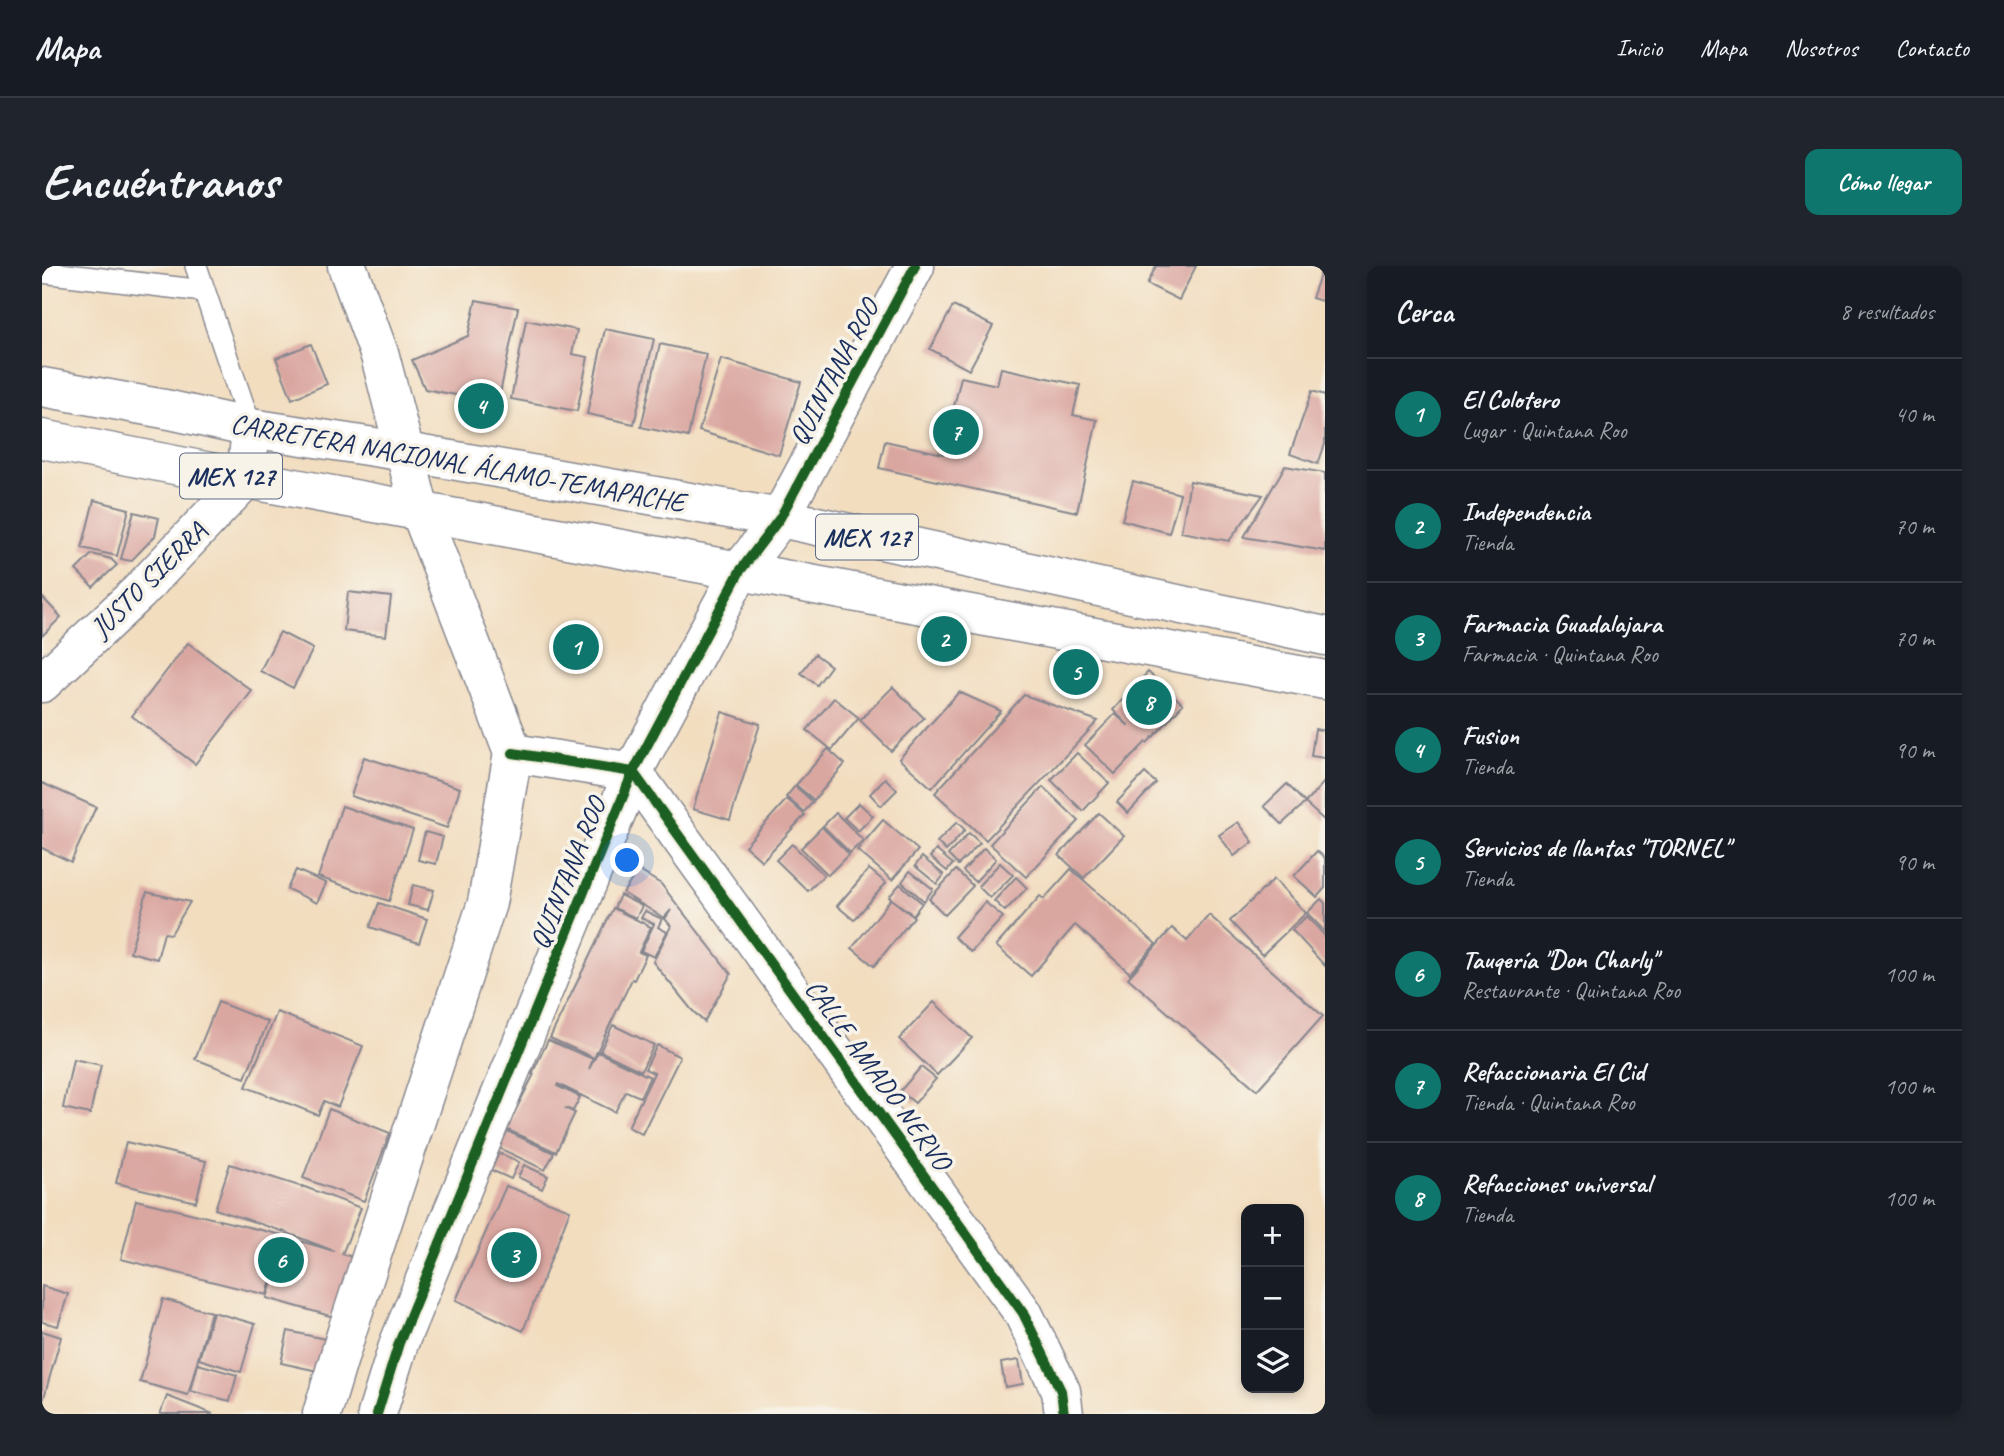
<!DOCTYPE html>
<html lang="es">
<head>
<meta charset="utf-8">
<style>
  body { margin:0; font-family:Caveat,sans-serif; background:#20242c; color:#f1f3f6 }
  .controls { position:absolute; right:21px; bottom:21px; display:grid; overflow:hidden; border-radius:14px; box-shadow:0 4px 10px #0003 }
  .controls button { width:63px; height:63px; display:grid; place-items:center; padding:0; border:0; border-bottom:2px solid #363941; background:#171b24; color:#f1f3f6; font:35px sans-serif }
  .you { position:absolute; left:586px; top:595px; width:24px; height:24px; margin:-18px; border:5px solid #fff; border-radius:50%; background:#1a73e8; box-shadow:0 0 0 10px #1a73e833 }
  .badge { display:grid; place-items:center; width:46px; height:46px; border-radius:50%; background:#0f766e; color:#fff; font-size:23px; font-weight:700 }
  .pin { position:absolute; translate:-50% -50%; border:4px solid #fff; box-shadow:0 2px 7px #0006 }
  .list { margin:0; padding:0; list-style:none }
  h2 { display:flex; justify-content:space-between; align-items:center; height:91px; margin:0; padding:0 28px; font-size:30px }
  h2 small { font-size:23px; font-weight:400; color:#9ea1a6 }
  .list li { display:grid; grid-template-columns:46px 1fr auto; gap:21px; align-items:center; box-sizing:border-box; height:112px; padding:0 28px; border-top:2px solid #363941 }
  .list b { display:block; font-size:26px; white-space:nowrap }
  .list p { margin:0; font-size:23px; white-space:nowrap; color:#9ea1a6 }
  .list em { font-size:23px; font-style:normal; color:#9ea1a6 }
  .icon { flex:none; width:38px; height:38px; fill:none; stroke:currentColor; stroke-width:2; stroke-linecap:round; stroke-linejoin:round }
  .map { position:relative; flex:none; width:1283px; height:1148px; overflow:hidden; border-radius:14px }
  header { display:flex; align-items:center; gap:42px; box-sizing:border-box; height:98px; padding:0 35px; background:#171b24; border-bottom:2px solid #363941 }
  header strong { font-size:33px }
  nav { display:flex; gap:38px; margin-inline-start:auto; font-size:24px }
  .intro { display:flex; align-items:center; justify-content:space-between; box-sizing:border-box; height:168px; padding:0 42px }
  h1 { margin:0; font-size:49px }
  .button { padding:18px 32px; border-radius:14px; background:#0f766e; color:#fff; font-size:24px; font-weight:700 }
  main { display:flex; gap:42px; padding:0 42px }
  aside { flex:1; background:#171b24; border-radius:14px; box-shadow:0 4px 10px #0003 }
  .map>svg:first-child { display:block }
</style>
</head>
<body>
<header>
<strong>Mapa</strong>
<nav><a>Inicio</a><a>Mapa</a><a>Nosotros</a><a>Contacto</a></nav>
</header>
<div class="intro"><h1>Encuéntranos</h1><a class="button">Cómo llegar</a></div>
<main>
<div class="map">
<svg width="1283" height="1148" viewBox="0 0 1283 1148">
  <rect width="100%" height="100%" fill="#f7f3e8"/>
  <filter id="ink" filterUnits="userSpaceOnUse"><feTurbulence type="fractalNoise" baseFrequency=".0143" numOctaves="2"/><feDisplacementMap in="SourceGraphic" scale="14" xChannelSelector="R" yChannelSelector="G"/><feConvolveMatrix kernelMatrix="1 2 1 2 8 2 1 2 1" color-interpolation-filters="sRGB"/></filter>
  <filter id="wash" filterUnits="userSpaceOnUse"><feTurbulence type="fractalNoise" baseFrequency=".00686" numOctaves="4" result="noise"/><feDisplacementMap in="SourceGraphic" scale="28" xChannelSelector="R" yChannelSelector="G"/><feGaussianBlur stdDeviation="1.57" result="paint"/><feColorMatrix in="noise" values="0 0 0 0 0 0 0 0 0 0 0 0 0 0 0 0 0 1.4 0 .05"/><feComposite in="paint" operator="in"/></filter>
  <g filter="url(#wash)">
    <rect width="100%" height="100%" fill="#f2ddbf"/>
    <g id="blocks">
      <!-- building -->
      <g fill="#daa6a0">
        <path d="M1114 0H1154L1137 34 1105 18Z"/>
        <path d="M1281 0H1283V36L1270 32Z"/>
        <path d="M434 34 476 42 456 137 383 123 370 94 426 70Z"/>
        <path d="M911 40 951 60 927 104 888 83Z"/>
        <path d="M484 54 535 64 530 88 546 91 535 145 469 133Z"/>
        <path d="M563 63 612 73 592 158 545 148Z"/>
        <path d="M269 78 285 118 250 133 234 92Z"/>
        <path d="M618 78 664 88 646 171 599 161Z"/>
        <path d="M679 93 759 116 737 189 657 165Z"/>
        <path d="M959 102 1038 119 1031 149 1055 154 1035 246 837 202 843 175 901 188 919 111 955 119Z"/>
        <path d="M1270 125 1283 129V178L1276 198 1248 188Z"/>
        <path d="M1243 200 1283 207V285L1202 271Z"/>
        <path d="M1091 215 1138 228 1127 267 1080 254Z"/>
        <path d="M1148 215 1221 229 1187 275 1139 266Z"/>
        <path d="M52 234 87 243 75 290 40 282Z"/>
        <path d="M92 246 117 252 113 270 89 295 79 293Z"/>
        <path d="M50 288 69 293 75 299 51 321 34 304Z"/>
        <path d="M306 326 349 331 344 370 302 365Z"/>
        <path d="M0 331 19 351 0 370Z"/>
        <path d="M238 366 271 383 251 422 218 405Z"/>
        <path d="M146 377 210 425 153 498 90 450Z"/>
        <path d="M773 388 789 400 775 419 759 407Z"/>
        <path d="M1106 406 1141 438 1116 466 1105 477 1104 476 1073 508 1043 479 1073 448 1087 460 1071 444Z"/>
        <path d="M851 421 882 452 849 485 818 454Z"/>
        <path d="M917 426 959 445 890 522 857 493Z"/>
        <path d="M982 429 1056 455 944 574 893 527Z"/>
        <path d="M792 432 817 452 790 484 765 464Z"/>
        <path d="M680 446 718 458 688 554 651 543Z"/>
        <path d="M1273 463 1283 465V492L1269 490Z"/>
        <path d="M786 483 803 498 772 534 754 519Z"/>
        <path d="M1035 487 1067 517 1041 545 1009 514Z"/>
        <path d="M322 491 418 522 405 562 309 530Z"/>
        <path d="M1103 507 1114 517 1086 547 1075 536Z"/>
        <path d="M843 512 855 524 839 540 828 528Z"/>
        <path d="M1283 515V555L1263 537Z"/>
        <path d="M0 517 54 541 29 596 0 582Z"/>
        <path d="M1245 518 1263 537 1240 558 1222 540Z"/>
        <path d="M753 520 771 536 762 546 744 531Z"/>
        <path d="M1001 521 1037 555 984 611 948 578Z"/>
        <path d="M745 533 763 549 720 595 703 580Z"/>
        <path d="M817 537 831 550 816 565 802 552Z"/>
        <path d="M300 540 371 564 347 635 276 611Z"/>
        <path d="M794 547 821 574 808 587 781 560Z"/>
        <path d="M1057 547 1082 570 1042 612 1017 589Z"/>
        <path d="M841 554 876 584 850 614 815 584Z"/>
        <path d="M915 556 923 564 904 585 895 576Z"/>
        <path d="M1196 556 1211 576 1192 590 1177 569Z"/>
        <path d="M780 561 807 588 786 609 759 582Z"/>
        <path d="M383 566 401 571 394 598 376 594Z"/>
        <path d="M927 567 938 577 916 599 906 589Z"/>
        <path d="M750 578 782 609 766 625 734 594Z"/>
        <path d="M942 582 954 593 933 616 921 605Z"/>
        <path d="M894 584 911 598 905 605 888 591Z"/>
        <path d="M1275 585 1283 592V622L1275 631 1252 610Z"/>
        <path d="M880 591 902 609 895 618 873 600Z"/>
        <path d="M958 597 971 609 948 632 936 620Z"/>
        <path d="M827 603 844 617 812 654 795 640Z"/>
        <path d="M1029 603 1114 678 1088 707 1033 659 989 710 954 680 998 630 1002 633Z"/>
        <path d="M254 604 284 617 275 637 245 623Z"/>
        <path d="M596 604 619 618 689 708 662 756 649 743 611 696 629 660 623 653 629 644 622 652 581 627Z"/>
        <path d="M914 604 931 620 903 649 887 633Z"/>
        <path d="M868 605 891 623 882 635 860 616Z"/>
        <path d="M974 611 985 622 963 645 952 635Z"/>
        <path d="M1232 613 1264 647 1220 689 1188 655Z"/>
        <path d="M858 618 880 637 871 649 847 631Z"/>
        <path d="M371 619 392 624 386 644 366 639Z"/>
        <path d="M105 626 148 636 129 668 122 667 115 693 88 686Z"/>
        <path d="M578 629 600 640 594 652 572 642Z"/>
        <path d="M849 633 872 651 832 700 810 682Z"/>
        <path d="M1279 633 1283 637V666L1265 647Z"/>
        <path d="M943 636 961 651 929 686 912 671Z"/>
        <path d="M337 637 385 653 377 677 328 661Z"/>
        <path d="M571 642 609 661 597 686 604 689 592 714 590 713 552 792 508 772Z"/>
        <path d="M603 645 620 653 616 661 625 666 612 691 599 685 612 658 599 652Z"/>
        <path d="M1167 649 1281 750 1215 824 1086 712 1130 662 1145 675Z"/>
        <path d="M1265 650 1283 670V700L1250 664Z"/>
        <path d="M176 736 226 756 203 812 153 793Z"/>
        <path d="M892 736 930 772 895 809 857 773Z"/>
        <path d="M235 746 321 780 296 841 282 835 276 849 204 821Z"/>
        <path d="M571 759 612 779 599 805 558 785Z"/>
        <path d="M506 774 551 793 547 803 556 786 608 811 598 831 584 825 573 846 516 818 515 820 538 831 531 845 523 842 533 847 514 886 464 863 492 808H490Z"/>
        <path d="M615 779 638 791 600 868 586 861 612 807 603 803Z"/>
        <path d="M31 793 59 799 48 848 21 842Z"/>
        <path d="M879 801 894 813 873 837 858 825Z"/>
        <path d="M287 843 348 867 322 935 261 912Z"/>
        <path d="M465 865 512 887 503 904 457 882Z"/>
        <path d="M84 876 164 895 154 936 74 917Z"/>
        <path d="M457 887 477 896 469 913 449 904Z"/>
        <path d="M188 898 260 921V920L319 942 300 988 314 992 295 1052 225 1032 244 971 292 985 243 966 173 943Z"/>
        <path d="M482 899 506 910 500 923 476 911Z"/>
        <path d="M464 920 528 944 481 1065 414 1034Z"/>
        <path d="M94 934 240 969 225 1029 79 993Z"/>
        <path d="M0 1020 26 1028 16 1060 0 1056Z"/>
        <path d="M121 1033 169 1046 146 1129 98 1116Z"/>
        <path d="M171 1046 213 1058 199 1106 157 1093Z"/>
        <path d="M0 1065 19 1071 1 1135H0Z"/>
        <path d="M246 1065 283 1073 276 1105 239 1097Z"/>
        <path d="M977 1094 981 1118 963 1121 959 1097Z"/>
        <path d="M156 1098 195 1109 188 1135 149 1125Z"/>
        <path d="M125 1130 171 1148H118Z"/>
      </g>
    </g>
  </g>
  <g filter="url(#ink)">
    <use href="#blocks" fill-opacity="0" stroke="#86868e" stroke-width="2"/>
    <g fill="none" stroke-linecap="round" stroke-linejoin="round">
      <!-- lane casing -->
      <g stroke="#86868e" stroke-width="24">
        <g id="lane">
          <path d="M154 0 209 162"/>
          <path d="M0 6 162 25"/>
        </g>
      </g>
      <!-- street casing -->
      <g stroke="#86868e" stroke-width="41">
        <g id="street">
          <path d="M471 487 591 506 981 1047 1019 1125 1022 1148"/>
          <path d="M280 1148 306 1062 445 637 471 487 378 245 338 90 305 0"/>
          <path d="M335 1148 357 1077 591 506 698 305 738 252 873 0"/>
        </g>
      </g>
      <!-- secondary casing -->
      <g stroke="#86868e" stroke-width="41">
        <path id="secondary" d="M0 417 97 326 204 213 209 162"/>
      </g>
      <!-- primary casing -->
      <g stroke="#86868e" stroke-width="41">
        <g id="primary">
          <path d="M0 121 128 144 209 162 364 186 738 252 1283 370"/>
          <path d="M0 173 204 213 1283 414"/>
        </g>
      </g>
      <!-- lane -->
      <use href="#lane" stroke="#fff" stroke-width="21"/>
      <!-- street -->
      <use href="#street" stroke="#fff" stroke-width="38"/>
      <!-- secondary -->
      <use href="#secondary" stroke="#fff" stroke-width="38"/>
      <!-- primary -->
      <use href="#primary" stroke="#fff" stroke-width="38"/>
      <!-- cycleway casing -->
      <g stroke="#f7f3e8" stroke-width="15">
        <g id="cycleway">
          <path d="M471 487 591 506 981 1047 1019 1125 1022 1148"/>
          <path d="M335 1148 357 1077 591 506 698 305 738 252 873 0"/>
        </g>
      </g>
      <!-- cycleway -->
      <use href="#cycleway" stroke="#1b5e20" stroke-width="10"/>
    </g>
  </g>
  <g text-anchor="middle" stroke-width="7" stroke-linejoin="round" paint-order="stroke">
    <!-- shield labels -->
    <g fill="#f7f3e8" stroke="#5d6a87" stroke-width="2">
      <rect x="138" y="187.5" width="102" height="45" rx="5"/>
      <rect x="774" y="248.5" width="102" height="45" rx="5"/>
    </g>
    <g font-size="26" font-weight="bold" fill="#1b2f5e">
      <text x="189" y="219">MEX 127</text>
      <text x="825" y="280">MEX 127</text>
    </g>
    <!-- street labels -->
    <g font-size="28" fill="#1b2f5e" stroke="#f7f3e8">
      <text transform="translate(791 106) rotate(-62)" y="10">QUINTANA ROO</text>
      <text transform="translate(416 196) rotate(10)" y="10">CARRETERA NACIONAL ÁLAMO-TEMAPACHE</text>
      <text transform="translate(106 313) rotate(-45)" y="10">JUSTO SIERRA</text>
      <text transform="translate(525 607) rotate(-68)" y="10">QUINTANA ROO</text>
      <text transform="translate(837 808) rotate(54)" y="10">CALLE AMADO NERVO</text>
    </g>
  </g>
</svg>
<div class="controls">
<button>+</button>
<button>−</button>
<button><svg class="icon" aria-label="layers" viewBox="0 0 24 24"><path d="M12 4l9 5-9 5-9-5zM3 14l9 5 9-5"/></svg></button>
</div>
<div class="you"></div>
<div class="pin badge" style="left:534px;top:381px">1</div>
<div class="pin badge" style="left:902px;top:373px">2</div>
<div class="pin badge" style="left:472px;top:989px">3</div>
<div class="pin badge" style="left:439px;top:140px">4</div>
<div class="pin badge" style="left:1034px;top:406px">5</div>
<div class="pin badge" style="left:239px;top:994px">6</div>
<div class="pin badge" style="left:914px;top:166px">7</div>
<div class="pin badge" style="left:1107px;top:436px">8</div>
</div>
<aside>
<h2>Cerca<small>8 resultados</small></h2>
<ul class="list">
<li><span class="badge">1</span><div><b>El Colotero</b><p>Lugar · Quintana Roo</p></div><em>40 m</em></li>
<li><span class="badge">2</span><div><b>Independencia</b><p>Tienda</p></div><em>70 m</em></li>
<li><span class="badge">3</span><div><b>Farmacia Guadalajara</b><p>Farmacia · Quintana Roo</p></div><em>70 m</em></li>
<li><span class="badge">4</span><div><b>Fusion</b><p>Tienda</p></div><em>90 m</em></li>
<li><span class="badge">5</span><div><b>Servicios de llantas &quot;TORNEL&quot;</b><p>Tienda</p></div><em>90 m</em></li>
<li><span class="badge">6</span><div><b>Tauqería &quot;Don Charly&quot;</b><p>Restaurante · Quintana Roo</p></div><em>100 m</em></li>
<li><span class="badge">7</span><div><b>Refaccionaria El Cid</b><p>Tienda · Quintana Roo</p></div><em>100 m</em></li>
<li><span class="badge">8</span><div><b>Refacciones universal</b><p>Tienda</p></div><em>100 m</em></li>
</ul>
</aside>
</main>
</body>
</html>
